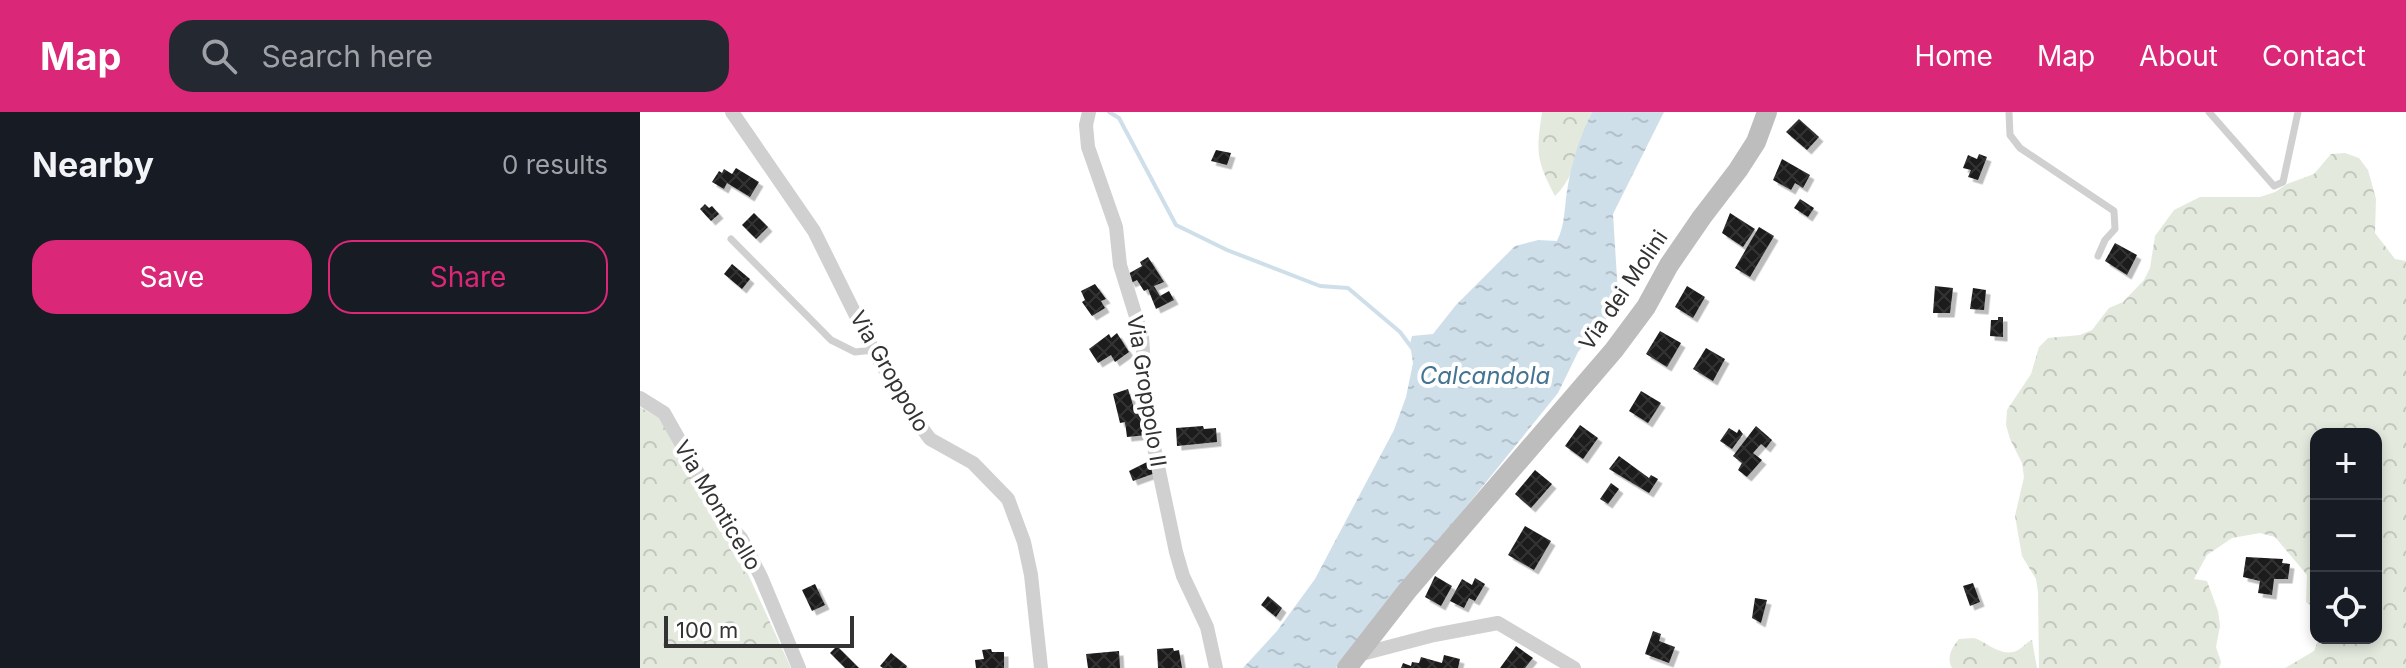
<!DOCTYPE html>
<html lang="en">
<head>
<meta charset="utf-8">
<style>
  body { margin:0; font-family:Inter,sans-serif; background:#242831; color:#f1f3f6 }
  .controls { position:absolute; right:24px; bottom:24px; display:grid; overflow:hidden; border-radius:16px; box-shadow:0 4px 12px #0003 }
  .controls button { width:72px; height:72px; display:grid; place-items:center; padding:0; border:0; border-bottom:2px solid #363941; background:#171b24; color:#f1f3f6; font:40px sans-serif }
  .scale { position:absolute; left:24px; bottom:20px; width:190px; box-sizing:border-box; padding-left:8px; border:4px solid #333; border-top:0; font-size:22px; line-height:28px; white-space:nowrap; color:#333; -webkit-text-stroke:6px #fff; paint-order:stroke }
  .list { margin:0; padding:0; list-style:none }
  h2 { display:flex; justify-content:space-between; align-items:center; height:104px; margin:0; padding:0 32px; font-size:34px }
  h2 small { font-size:26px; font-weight:400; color:#9ea1a6 }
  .actions { display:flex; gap:16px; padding:24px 32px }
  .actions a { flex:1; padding:18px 0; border:2px solid #db2777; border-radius:24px; text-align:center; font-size:28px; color:#db2777 }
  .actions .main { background:#db2777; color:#fff }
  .icon { flex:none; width:44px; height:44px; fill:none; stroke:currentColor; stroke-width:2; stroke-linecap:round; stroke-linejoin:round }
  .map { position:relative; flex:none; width:1766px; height:556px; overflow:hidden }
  header { display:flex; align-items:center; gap:48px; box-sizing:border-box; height:112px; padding:0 40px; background:#db2777; color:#fff }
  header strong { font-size:38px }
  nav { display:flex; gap:44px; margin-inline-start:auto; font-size:28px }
  .search { width:560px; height:72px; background:#242831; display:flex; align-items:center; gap:20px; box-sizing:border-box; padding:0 28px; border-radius:24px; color:#9ea1a6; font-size:30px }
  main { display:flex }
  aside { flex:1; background:#171b24 }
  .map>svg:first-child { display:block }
</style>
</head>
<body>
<header>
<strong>Map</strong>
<div class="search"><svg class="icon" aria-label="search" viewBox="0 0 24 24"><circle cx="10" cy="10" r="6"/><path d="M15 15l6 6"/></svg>Search here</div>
<nav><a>Home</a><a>Map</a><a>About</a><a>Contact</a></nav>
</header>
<main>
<aside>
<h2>Nearby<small>0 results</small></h2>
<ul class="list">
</ul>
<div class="actions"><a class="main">Save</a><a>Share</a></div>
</aside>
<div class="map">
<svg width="1766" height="556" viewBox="0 0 1766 556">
  <defs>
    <pattern id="forest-crowns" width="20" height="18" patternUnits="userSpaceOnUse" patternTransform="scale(2)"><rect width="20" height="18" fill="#e3e9dd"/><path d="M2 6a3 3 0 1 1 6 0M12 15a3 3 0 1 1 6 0" fill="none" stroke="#c3c8be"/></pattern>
    <pattern id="water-ripples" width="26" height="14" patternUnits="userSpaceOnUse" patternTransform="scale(2)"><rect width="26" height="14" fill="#cedfea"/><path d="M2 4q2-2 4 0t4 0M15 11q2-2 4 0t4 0" fill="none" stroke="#b1c0c9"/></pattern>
    <pattern id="building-cross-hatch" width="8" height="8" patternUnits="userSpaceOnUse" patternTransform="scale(2)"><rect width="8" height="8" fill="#1a1a1a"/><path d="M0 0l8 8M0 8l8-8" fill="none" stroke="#333"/></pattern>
    <filter id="shadow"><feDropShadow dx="4.5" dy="4.5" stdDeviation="0" flood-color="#0004"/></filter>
  </defs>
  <rect width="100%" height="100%" fill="#fff"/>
  <!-- forest -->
  <g fill="url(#forest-crowns)">
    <path d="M902 0H952C938 28 938 63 915 84 896 47 896 41 902 0Z"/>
    <path d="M1705 41 1719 46 1728 58 1736 87 1735 121 1755 147 1766 149V556H1645L1674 539 1679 526H1736V322H1676V497L1666 490 1667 463 1635 425 1620 421 1592 426 1567 443 1554 467 1567 469 1578 499 1580 514 1576 535 1581 550 1579 556H1399L1398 480 1396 467 1382 444 1375 404 1384 365 1382 351 1370 327 1366 313 1367 298 1391 262 1399 235 1408 226 1440 223 1452 218 1469 196 1483 190 1504 168 1510 156 1515 124 1534 98 1560 85H1620L1635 80 1647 72 1674 62 1691 42Z"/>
    <path d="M0 295 19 306 97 438 151 556H0Z"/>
    <path d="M1334 526C1347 530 1360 545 1376 539 1382 537 1385 531 1392 528L1397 556H1312C1306 546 1312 535 1319 527Z"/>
  </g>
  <!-- water -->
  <path fill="url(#water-ripples)" d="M952 0H1024L973 102 978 182 965 209 938 240 918 281 696 556H603L637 519 675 467 754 318 766 285 773 251 770 232 772 224 793 222 816 193 875 134 898 128 917 129C926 111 924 93 928 73 932 49 941 22 952 0Z"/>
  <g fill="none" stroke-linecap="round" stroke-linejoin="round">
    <!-- stream -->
    <path stroke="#cedfea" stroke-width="4" d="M469 0 479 6 536 113 587 138 680 174 708 176 760 220 772 236"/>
  </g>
  <!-- building -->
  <g fill="url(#building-cross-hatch)" filter="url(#shadow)">
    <path d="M1159 7 1179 25 1167 38 1146 20Z"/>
    <path d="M576 38 591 41 587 53 571 49Z"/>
    <path d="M1339 42 1347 45 1338 68 1328 65 1331 58 1323 56 1328 43 1337 47Z"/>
    <path d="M1142 47 1170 63 1163 76 1155 71 1151 78 1133 68Z"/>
    <path d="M96 56 119 70 110 85 87 71 84 77 72 70 79 59 82 61 84 57 92 62Z"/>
    <path d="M1160 87 1174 96 1168 105 1154 96Z"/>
    <path d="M65 92 69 96 72 94 79 102 71 109 60 97Z"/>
    <path d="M114 101 128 115 116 127 102 113Z"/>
    <path d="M1090 101 1115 117 1103 135 1082 121Z"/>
    <path d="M1119 115 1134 124 1110 165 1095 156Z"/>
    <path d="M1475 131 1497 143 1487 163 1465 149Z"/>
    <path d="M508 145 524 170 514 174 520 184 529 179 534 188 516 197 508 177 504 179 497 168 491 171 486 163 502 154 500 150Z"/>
    <path d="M92 152 110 167 102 177 84 162Z"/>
    <path d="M455 172 466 187 461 189 465 196 452 204 442 190 445 188 441 179Z"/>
    <path d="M1047 174 1065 185 1053 206 1035 195Z"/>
    <path d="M1295 174 1313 176 1310 201H1293Z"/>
    <path d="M1333 176 1346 178 1344 198 1330 197Z"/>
    <path d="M1358 205H1363V225L1350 224 1351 208H1358Z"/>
    <path d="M1020 219 1041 231 1027 255 1006 242Z"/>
    <path d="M477 221 489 240 475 250 471 243 458 251 449 237 469 222 471 226Z"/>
    <path d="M1066 236 1085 247 1073 269 1053 257Z"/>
    <path d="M488 277 494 296 499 295 501 308 505 307 507 323 487 325 485 310 480 311 473 282Z"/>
    <path d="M1001 279 1021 291 1008 311 989 299Z"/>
    <path d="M940 313 958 326 943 347 925 334Z"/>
    <path d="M563 314 564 317 576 316 577 330 537 334 536 316Z"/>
    <path d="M1116 314 1132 328 1126 336 1121 332 1113 341 1122 348 1107 365 1098 358 1102 351 1093 344Z"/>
    <path d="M1089 316 1097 321 1099 317 1103 322 1092 337 1080 329Z"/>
    <path d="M979 344 1009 366 1011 363 1018 367 1009 381 969 357Z"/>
    <path d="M513 347 518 360 493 369 489 359Z"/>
    <path d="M895 358 912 372 891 396 875 382Z"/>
    <path d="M971 371 979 377 968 392 960 387Z"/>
    <path d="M885 414 911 429 894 458 868 443Z"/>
    <path d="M1606 445 1643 447 1642 451 1650 452 1648 467H1634L1632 483 1618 481 1620 469 1603 465Z"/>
    <path d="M795 464 812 474 801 494 785 485Z"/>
    <path d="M835 466 845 472 835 489 829 486 824 496 810 489 822 467 832 473Z"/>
    <path d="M1333 471 1340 490 1330 494 1323 474Z"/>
    <path d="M175 472 185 493 172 499 162 478Z"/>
    <path d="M628 484 642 496 636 505 621 493Z"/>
    <path d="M1115 486 1127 488 1121 511 1112 506Z"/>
    <path d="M1013 519 1021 522 1019 529 1035 535 1029 551 1005 542Z"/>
    <path d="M197 534 219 556H205L190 541Z"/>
    <path d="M876 534 893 546 885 556H860Z"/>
    <path d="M533 536 534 539 539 538 542 556H518L517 537Z"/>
    <path d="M351 537 352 540H364V556H336L335 548 344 547 342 538Z"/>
    <path d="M479 539 480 556H448L446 542Z"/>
    <path d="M251 541 267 554 266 556H243L240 554Z"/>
    <path d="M804 543 820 547 818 556H761L763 551 771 554 772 550 779 551 781 545 802 551Z"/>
  </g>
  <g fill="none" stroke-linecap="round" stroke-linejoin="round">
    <!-- lane -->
    <g stroke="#d0d0d0" stroke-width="7">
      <path d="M1369 0 1370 23 1380 36 1474 99 1475 117 1465 128 1458 144"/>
      <path d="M1569 0 1634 74 1643 70 1658 0"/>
      <path d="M91 127 191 228 215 240 233 238"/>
    </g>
    <!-- street -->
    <g stroke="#d0d0d0" stroke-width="14">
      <path d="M92 0 174 119 233 238 274 305 290 327 333 351 368 387 384 430 391 463 401 556"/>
      <path d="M449 0 446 13 448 35 476 115 480 153 502 224 507 302 536 440 543 464 567 515 576 556"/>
      <path d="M0 286 24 301 85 409 101 426 121 465 159 556"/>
      <path d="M718 543 794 523 858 511 934 556"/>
    </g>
    <!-- secondary -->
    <path stroke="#bdbdbd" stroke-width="20" d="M707 556 767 479 974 238 1006 195 1029 153 1062 105 1098 58 1116 30 1127 0"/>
  </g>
  <g text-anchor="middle" stroke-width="8" stroke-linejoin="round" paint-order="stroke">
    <!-- street labels -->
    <g font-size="22" fill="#333" stroke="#fff">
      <text transform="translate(983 178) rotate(-56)" y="8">Via dei Molini</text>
      <text transform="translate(250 259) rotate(60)" y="8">Via Groppolo</text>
      <text transform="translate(507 279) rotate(81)" y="8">Via Groppolo II</text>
      <text transform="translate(78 393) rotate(59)" y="8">Via Monticello</text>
    </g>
    <!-- water labels -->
    <g font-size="24" font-style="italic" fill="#447492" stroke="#fff">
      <text x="845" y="272">Calcandola</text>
    </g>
  </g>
</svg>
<div class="controls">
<button>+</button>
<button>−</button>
<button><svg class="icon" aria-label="locate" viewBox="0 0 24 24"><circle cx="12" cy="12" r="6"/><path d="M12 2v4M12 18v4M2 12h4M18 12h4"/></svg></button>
</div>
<div class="scale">100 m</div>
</div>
</main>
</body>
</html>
